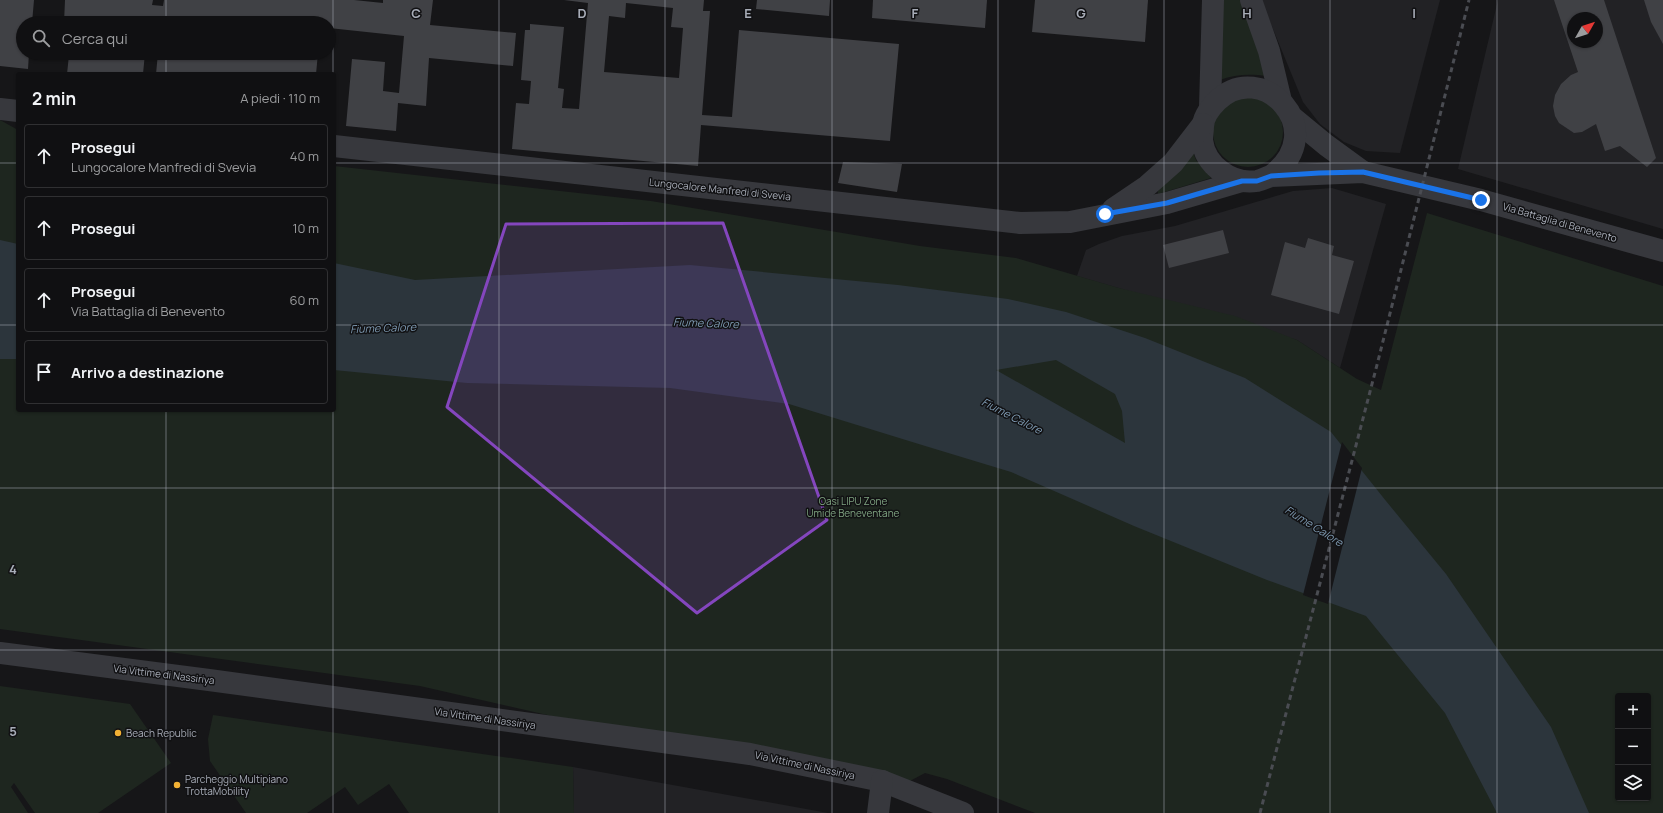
<!DOCTYPE html>
<html lang="it">
<head>
<meta charset="utf-8">
<style>
  body { margin:0; font-family:Manrope,sans-serif; background:#1e1e20; color:#f1f3f6 }
  .controls { position:absolute; right:12px; bottom:12px; display:grid; overflow:hidden; border-radius:4px; box-shadow:0 1px 3px #0004 }
  .controls button { width:36px; height:36px; display:grid; place-items:center; padding:0; border:0; border-bottom:1px solid #303032; background:#101012; color:#f1f3f6; font:20px sans-serif }
  .compass { position:absolute; left:1567px; top:12px; width:36px; height:36px; border-radius:50%; background:#101012; box-shadow:0 1px 3px #0004; rotate:51deg }
  .stop { position:absolute; width:12px; height:12px; margin:-9px; border:3px solid #1a73e8; border-radius:50%; background:#fff }
  .stop.end { background:#1a73e8; border-color:#fff; box-shadow:0 1px 4px #0008 }
  .list { margin:0; padding:0; list-style:none }
  h2 { display:flex; justify-content:space-between; align-items:center; height:52px; margin:0; padding:0 16px; font-size:17px }
  h2 small { font-size:13px; font-weight:400; color:#9c9d9f }
  .list li { display:grid; grid-template-columns:26px 1fr auto; gap:12px; align-items:center; box-sizing:border-box; height:64px; margin:0 8px 8px; padding:0 8px; border:1px solid #303032; border-radius:4px }
  .list b { display:block; font-size:15px; white-space:nowrap }
  .list p { margin:0; font-size:13px; white-space:nowrap; color:#9c9d9f }
  .list em { font-size:13px; font-style:normal; color:#9c9d9f }
  .icon { flex:none; width:22px; height:22px; fill:none; stroke:currentColor; stroke-width:2; stroke-linecap:round; stroke-linejoin:round }
  .map { position:relative; flex:none; width:1663px; height:813px; overflow:hidden }
  .search { position:absolute; background:#101012; box-shadow:0 1px 3px #0004; left:16px; top:16px; width:320px; height:44px; display:flex; align-items:center; gap:10px; box-sizing:border-box; padding:0 14px; border-radius:22px; color:#9c9d9f; font-size:15px }
  .panel { position:absolute; background:#101012; box-shadow:0 1px 3px #0004; left:16px; top:72px; width:320px; height:340px; border-radius:4px }
  .map>svg:first-child { display:block }
</style>
</head>
<body>
<div class="map">
<svg width="1663" height="813" viewBox="0 0 1663 813">
  <rect width="100%" height="100%" fill="#161618"/>
  <!-- built -->
  <g fill="#222225" fill-rule="evenodd">
    <path d="M1261 0H1440L1400 153 1366 151 1344 142 1320 124 1303 102Z"/>
    <path d="M1498 0H1663V229L1458 169ZM1573 18H1597V42H1573Z"/>
    <path d="M1332 188 1386 204 1340 368 1297 340 1077 276 1086 250 1099 244 1122 236 1175 226 1293 191Z"/>
    <path d="M573 767 828 813H574Z"/>
  </g>
  <!-- green -->
  <g fill="#1e261f" fill-rule="evenodd">
    <path d="M1216 0H1241L1267 76C1250 74 1236 74 1220 80Z"/>
    <circle cx="1248" cy="132" r="35"/>
    <path d="M0 120 18 130V410H334V166L651 201 920 246 1016 258 1119 288 1235 316 1297 340 1357 379 1381 390 1427 213 1663 286V813H1035L947 779 925 773 891 791 604 728 420 686 0 629ZM1618 696H1648V798H1618Z"/>
    <path d="M1191 147 1196 160 1211 178 1158 194V191Z"/>
    <path d="M0 686 130 704 171 763 98 813H35L14 783 11 787 28 813H0Z"/>
    <path d="M213 715 573 767 574 813H409L389 784 358 805 345 787 307 813H246L210 761 208 739Z"/>
  </g>
  <!-- water -->
  <g fill="#2c353c" fill-rule="evenodd">
    <path d="M0 240 18 244V359H0Z"/>
    <path d="M334 263 415 280 690 265 898 285 1008 299 1066 312 1145 338 1245 378 1331 432 1386 501 1446 574 1551 727 1589 813H1497L1445 713 1366 616 1267 580 1134 526 1011 472 922 445 789 404 670 388 467 383 334 370ZM1056 360 1115 394 1122 411 1125 443 996 370Z"/>
  </g>
  <!-- pier -->
  <path fill="#161618" d="M1342 442 1362 468 1328 604 1303 595Z"/>
  <!-- building -->
  <g fill="#404145" fill-rule="evenodd">
    <path d="M0 0H34L32 23H23V53H29L28 69 0 66Z"/>
    <path d="M65 0H153L152 5 163 6 164 0H354L383 3V0H433L430 25 516 33 513 66 429 58 426 106 398 103 396 131 346 126 352 59 385 62 383 91 399 93 404 36 329 28V23H64Z"/>
    <path d="M564 0H704L703 11H710L702 115 732 117 739 30 899 44 890 141 701 125 698 166 512 149 516 103 529 104 531 81 521 80 525 30H530V24L564 27 558 88 564 89 562 108 579 109 588 3ZM626 3 673 8 671 27 683 28 679 78 604 72 609 16 625 18Z"/>
    <path d="M757 0H830L829 16 756 9Z"/>
    <path d="M873 0H987L985 28 872 18Z"/>
    <path d="M1035 0H1148L1145 42 1032 32Z"/>
    <path d="M1554 0H1604L1656 158 1647 167 1620 146 1605 151 1596 124 1582 132 1574 133 1559 123 1555 116 1553 106 1555 95 1561 84 1571 75 1578 72ZM1573 18H1597V42H1573Z"/>
    <path d="M1644 0H1663V44L1651 22Z"/>
    <path d="M62 53H77V56L91 58V53H145L143 74H67L69 55H62Z"/>
    <path d="M158 53H318L316 74H156Z"/>
    <path d="M843 162 902 164 897 192 838 183Z"/>
    <path d="M1223 230 1229 253 1169 268 1163 245Z"/>
    <path d="M1308 238 1334 246 1332 255 1354 261 1339 314 1271 295 1285 242 1305 248Z"/>
  </g>
  <g fill="none" stroke-linecap="round" stroke-linejoin="round">
    <!-- minor -->
    <g stroke="#37383d" stroke-width="22">
      <path d="M1251 0 1269 51 1281 101"/>
      <path d="M1210 108 1213 0"/>
      <path d="M0 109 18 111"/>
      <path d="M1292 117 1326 145 1363 172"/>
      <path d="M334 146 1020 223 1070 222 1167 203 1242 181"/>
      <path d="M1271 176C1333 130 1261 57 1217 101 1210 108 1203 117 1203 127 1203 131 1202 136 1202 140 1205 165 1231 185 1257 181 1262 180 1267 177 1271 176L1363 172 1481 200 1663 251"/>
      <path d="M1113 209 1147 186 1173 163 1203 124"/>
      <path d="M0 653 209 680 750 754 882 781 963 813"/>
      <path d="M878 813 882 781"/>
    </g>
    <!-- rail -->
    <path stroke="#4a4c52" stroke-width="3" stroke-dasharray="5 4" stroke-linecap="butt" d="M1260 813 1378 361 1469 0"/>
  </g>
  <g fill="none" stroke-linecap="round" stroke-linejoin="round">
    <!-- route -->
    <path stroke="#1a73e8" stroke-width="5" d="M1105 214 1167 203 1242 181H1257L1271 176 1319 173 1363 172 1481 200"/>
  </g>
  <!-- marked area -->
  <path fill="#8446be" fill-opacity="0.2" stroke="#8446be" stroke-width="3" stroke-linejoin="round" d="M723 223 827 520 697 613 447 407 506 224Z"/>
  <!-- grid -->
  <path fill="none" stroke="#a8adb8" stroke-width="1" stroke-opacity="0.55" d="M166 0V23M333 0V74M499 0V813M665 0V813M832 0V813M998 0V813M1164 0V813M1330 0V813M1497 0V813M166 53V74M0 163H18M334 163H1663M0 325H18M334 325H1663M166 410V813M333 410V813M0 488H1663M0 650H1663"/>
  <!-- markers -->
  <g fill="#f2b134" stroke="#111113" stroke-width="1.5">
    <circle cx="118" cy="733" r="4"/>
    <circle cx="177" cy="785" r="4"/>
  </g>
  <g text-anchor="middle" stroke-width="3" stroke-linejoin="round" paint-order="stroke">
    <!-- street labels -->
    <g font-size="10" fill="#a8adb8" stroke="#111113">
      <text transform="translate(720 189) rotate(6)" y="4">Lungocalore Manfredi di Svevia</text>
      <text transform="translate(1560 222) rotate(16)" y="4">Via Battaglia di Benevento</text>
      <text transform="translate(164 674) rotate(7)" y="4">Via Vittime di Nassiriya</text>
      <text transform="translate(485 718) rotate(8)" y="4">Via Vittime di Nassiriya</text>
      <text transform="translate(805 765) rotate(12)" y="4">Via Vittime di Nassiriya</text>
    </g>
    <!-- park labels -->
    <g font-size="10" fill="#7fa381" stroke="#111113">
      <text x="853" y="505">Oasi LIPU Zone<tspan x="853" dy="12">Umide Beneventane</tspan></text>
    </g>
    <!-- poi labels -->
    <g font-size="10" fill="#a8adb8" stroke="#111113" text-anchor="start">
      <text x="126" y="737">Beach Republic</text>
      <text x="185" y="783">Parcheggio Multipiano<tspan x="185" dy="12">TrottaMobility</tspan></text>
    </g>
    <!-- water labels -->
    <g font-size="11" font-style="italic" fill="#7f9bb3" stroke="#111113">
      <text transform="translate(706 323) rotate(2)" y="4">Fiume Calore</text>
      <text transform="translate(383 328) rotate(-2)" y="4">Fiume Calore</text>
      <text transform="translate(1012 416) rotate(27)" y="4">Fiume Calore</text>
      <text transform="translate(1314 526) rotate(32)" y="4">Fiume Calore</text>
    </g>
  </g>
  <g font-size="13" text-anchor="middle" font-weight="bold" fill="#a8adb8" stroke="#111113" stroke-width="3" stroke-linejoin="round" paint-order="stroke">
    <text x="416" y="18">C</text>
    <text x="582" y="18">D</text>
    <text x="748" y="18">E</text>
    <text x="915" y="18">F</text>
    <text x="1081" y="18">G</text>
    <text x="1247" y="18">H</text>
    <text x="1414" y="18">I</text>
    <text x="13" y="574">4</text>
    <text x="13" y="736">5</text>
  </g>
</svg>
<div class="controls">
<button>+</button>
<button>−</button>
<button><svg class="icon" aria-label="layers" viewBox="0 0 24 24"><path d="M12 4l9 5-9 5-9-5zM3 14l9 5 9-5"/></svg></button>
</div>
<svg class="compass" viewBox="-18 -18 36 36"><path d="M0-13l5 13h-10z" fill="#e53935"/><path d="M0 13l5-13h-10z" fill="#9c9d9f"/></svg>
<div class="stop" style="left:1105px;top:214px"></div>
<div class="stop end" style="left:1481px;top:200px"></div>
<div class="search"><svg class="icon" aria-label="search" viewBox="0 0 24 24"><circle cx="10" cy="10" r="6"/><path d="M15 15l6 6"/></svg>Cerca qui</div>
<section class="panel">
<h2>2 min<small>A piedi · 110 m</small></h2>
<ul class="list">
<li><svg class="icon" aria-label="ahead" viewBox="0 0 24 24"><path d="M12 20V5M6 11l6-6 6 6"/></svg><div><b>Prosegui</b><p>Lungocalore Manfredi di Svevia</p></div><em>40 m</em></li>
<li><svg class="icon" aria-label="ahead" viewBox="0 0 24 24"><path d="M12 20V5M6 11l6-6 6 6"/></svg><div><b>Prosegui</b></div><em>10 m</em></li>
<li><svg class="icon" aria-label="ahead" viewBox="0 0 24 24"><path d="M12 20V5M6 11l6-6 6 6"/></svg><div><b>Prosegui</b><p>Via Battaglia di Benevento</p></div><em>60 m</em></li>
<li><svg class="icon" aria-label="arrive" viewBox="0 0 24 24"><path d="M6 21V4h12l-3 4 3 4H6"/></svg><div><b>Arrivo a destinazione</b></div></li>
</ul>
</section>
</div>
</body>
</html>
